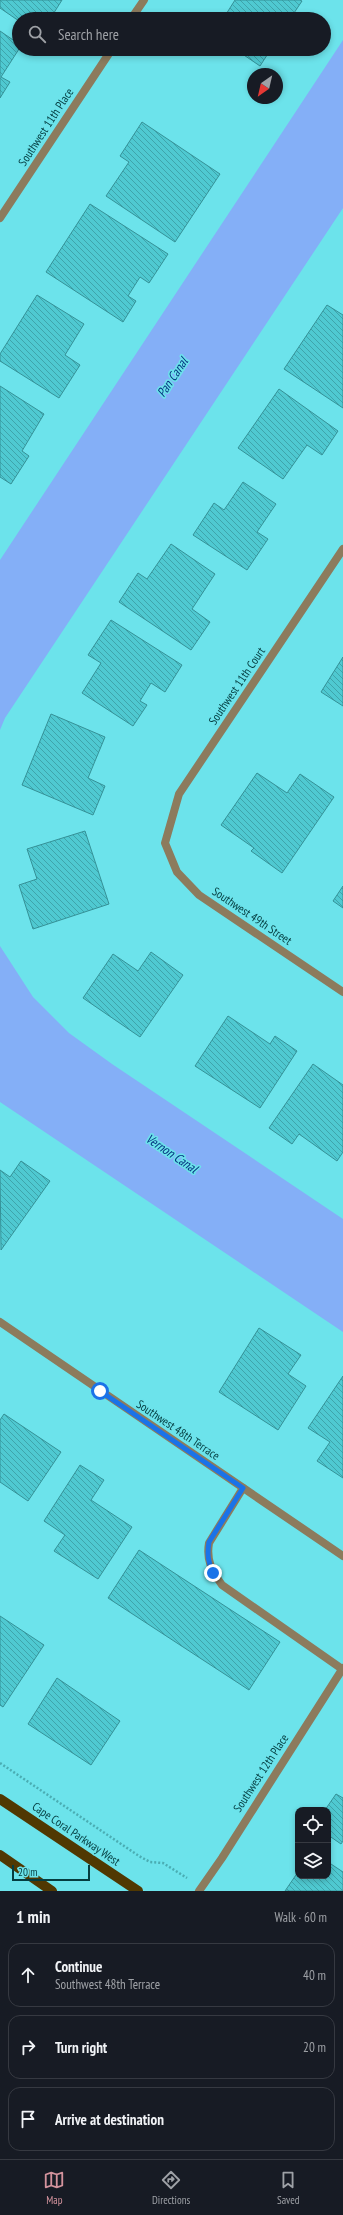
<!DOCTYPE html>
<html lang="en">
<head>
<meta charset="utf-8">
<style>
  body { margin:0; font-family:"PT Sans Narrow",sans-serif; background:#20242c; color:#f1f3f6 }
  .controls { position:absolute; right:12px; bottom:12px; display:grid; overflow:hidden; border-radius:8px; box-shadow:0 2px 6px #0003 }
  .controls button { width:36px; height:36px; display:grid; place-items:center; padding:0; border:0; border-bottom:1px solid #363941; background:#171b24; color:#f1f3f6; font:20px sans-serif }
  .compass { position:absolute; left:247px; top:68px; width:36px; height:36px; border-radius:50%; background:#171b24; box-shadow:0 2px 6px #0003; rotate:214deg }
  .scale { position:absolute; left:12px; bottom:10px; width:78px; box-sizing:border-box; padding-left:4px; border:2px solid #043d40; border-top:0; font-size:11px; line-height:14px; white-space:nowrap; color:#043d40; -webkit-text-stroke:3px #6ce3eb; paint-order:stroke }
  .stop { position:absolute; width:12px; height:12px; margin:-9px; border:3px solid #1a73e8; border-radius:50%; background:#fff }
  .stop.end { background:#1a73e8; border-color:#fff; box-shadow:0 1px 4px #0008 }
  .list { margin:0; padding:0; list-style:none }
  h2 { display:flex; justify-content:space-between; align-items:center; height:52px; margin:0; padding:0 16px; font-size:17px }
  h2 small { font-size:13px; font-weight:400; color:#9ea1a6 }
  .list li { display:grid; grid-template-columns:26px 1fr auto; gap:12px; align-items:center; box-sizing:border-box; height:64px; margin:0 8px 8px; padding:0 8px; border:1px solid #363941; border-radius:12px }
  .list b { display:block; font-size:15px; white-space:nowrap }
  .list p { margin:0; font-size:13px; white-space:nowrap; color:#9ea1a6 }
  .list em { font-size:13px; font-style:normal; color:#9ea1a6 }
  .icon { flex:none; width:22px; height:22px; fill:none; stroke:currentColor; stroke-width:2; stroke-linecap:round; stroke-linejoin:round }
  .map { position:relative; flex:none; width:343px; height:1891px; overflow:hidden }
  .search { position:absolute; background:#171b24; box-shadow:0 2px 6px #0003; left:12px; right:12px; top:12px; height:44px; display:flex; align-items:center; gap:10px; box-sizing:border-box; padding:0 14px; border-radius:22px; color:#9ea1a6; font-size:15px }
  .sheet { height:268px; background:#171b24 }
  nav { display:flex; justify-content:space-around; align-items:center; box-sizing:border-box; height:56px; border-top:1px solid #363941; background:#171b24; font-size:11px; color:#9ea1a6 }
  nav a { display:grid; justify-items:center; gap:2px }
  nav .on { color:#d4939d }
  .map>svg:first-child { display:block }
</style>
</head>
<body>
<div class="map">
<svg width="343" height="1891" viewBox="0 0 343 1891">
  <defs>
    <pattern id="building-back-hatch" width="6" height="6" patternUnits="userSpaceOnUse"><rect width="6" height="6" fill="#4fc9d1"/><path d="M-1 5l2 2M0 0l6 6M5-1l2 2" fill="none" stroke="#3fa4ab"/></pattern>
  </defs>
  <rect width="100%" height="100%" fill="#6ce3eb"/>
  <!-- water -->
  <g fill="#84aff7">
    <path d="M343 40V208L5 718 0 730V560Z"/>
    <path d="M0 946 33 997 69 1033 112 1064 343 1219V1332L0 1102Z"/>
  </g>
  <!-- building -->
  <g fill="url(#building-back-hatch)" stroke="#359197">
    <path d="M0 0H62L50 19H19V21L0 8Z"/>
    <path d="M235 0H300L302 1 290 19H223Z"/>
    <path d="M0 31 19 44V49L1 77 10 82 0 98Z"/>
    <path d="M235 49H271L260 66Z"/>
    <path d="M142 122 220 174 175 242 106 196 129 162 120 156Z"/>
    <path d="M90 204 168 254 149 283 140 277 128 296 136 301 123 322 46 272Z"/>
    <path d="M37 295 84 324 65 355 80 365 59 398 0 361V354Z"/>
    <path d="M327 305 343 315V408L284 369Z"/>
    <path d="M0 386 44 414 22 451 29 456 11 484 0 477Z"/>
    <path d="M279 389 338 431 322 455 307 445 283 479 238 448Z"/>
    <path d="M243 482 276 504 257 532 268 539 247 570 193 535 214 503 224 510Z"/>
    <path d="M171 544 215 574 192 609 210 622 191 650 119 602 138 573 147 579Z"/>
    <path d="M111 620 182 665 165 692 151 683 140 701 147 705 133 726 82 693 101 663 88 655Z"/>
    <path d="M343 657V706L321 692Z"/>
    <path d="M51 714 105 737 88 778 105 786 93 815 22 785Z"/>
    <path d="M257 773 287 793 300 774 334 797 282 873 251 851 254 848 221 825Z"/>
    <path d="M85 831 109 904 33 929 19 885 37 879 27 849Z"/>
    <path d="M343 886V908L333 901Z"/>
    <path d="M151 952 183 975 140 1037 83 998 113 954 138 971Z"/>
    <path d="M228 1016 270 1044 275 1036 297 1051 260 1108 195 1066Z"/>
    <path d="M313 1064 343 1085V1152L337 1161 299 1134 292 1144 269 1128Z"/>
    <path d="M21 1161 50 1181 1 1250 0 1170 10 1177Z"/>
    <path d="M259 1328 301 1355 288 1374 306 1386 278 1430 219 1392Z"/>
    <path d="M343 1376V1478L317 1461 330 1442 308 1428Z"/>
    <path d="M4 1414 61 1452 28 1501 0 1482V1420Z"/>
    <path d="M80 1465 104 1480 91 1500 132 1527 98 1579 54 1551 65 1535 44 1521Z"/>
    <path d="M139 1550 280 1642 249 1690 108 1598Z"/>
    <path d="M0 1616 44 1645 3 1707 0 1705Z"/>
    <path d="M57 1678 120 1721 91 1765 28 1724Z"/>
    <path d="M336 1794 343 1798V1841L341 1844 328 1835V1810H325Z"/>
    <path d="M328 1862 343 1872V1891H285L298 1872V1876H328Z"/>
  </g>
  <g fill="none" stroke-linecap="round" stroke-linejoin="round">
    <!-- path -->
    <path stroke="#4aadb3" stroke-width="2.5" stroke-dasharray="2 2" stroke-linecap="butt" d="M0 1763 139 1856 150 1862 163 1863 187 1878"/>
    <!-- lane -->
    <path stroke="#8c7b5d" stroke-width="8" d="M243 1488 209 1543C206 1561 212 1571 222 1585L342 1669"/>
    <!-- street -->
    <g stroke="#8c7b5d" stroke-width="8">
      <path d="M131 19 144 0"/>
      <path d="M0 218 112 49"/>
      <path d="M343 549 179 794 165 843 177 872 199 895 343 992"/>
      <path d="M0 1322 343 1556"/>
      <path d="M199 1891 222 1858 343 1668"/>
    </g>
    <!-- primary -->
    <g stroke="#503802" stroke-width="10">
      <path d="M0 1799 138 1891"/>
      <path d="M0 1855 52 1891"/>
    </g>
  </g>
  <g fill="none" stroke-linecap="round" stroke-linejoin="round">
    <!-- route -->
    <path stroke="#1a73e8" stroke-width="5" d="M100 1391 243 1488 209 1542C207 1554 208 1562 213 1573"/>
  </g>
  <g text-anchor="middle" stroke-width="3" stroke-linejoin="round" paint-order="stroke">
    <!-- street labels -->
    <g font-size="12" fill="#043d40" stroke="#6ce3eb">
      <text transform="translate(46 127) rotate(-57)" y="4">Southwest 11th Place</text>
      <text transform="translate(237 686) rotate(-56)" y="4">Southwest 11th Court</text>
      <text transform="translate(252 916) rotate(34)" y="4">Southwest 49th Street</text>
      <text transform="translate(178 1430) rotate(34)" y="4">Southwest 48th Terrace</text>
      <text transform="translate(261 1773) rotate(-57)" y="4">Southwest 12th Place</text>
      <text transform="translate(76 1834) rotate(34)" y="4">Cape Coral Parkway West</text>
    </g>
    <!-- water labels -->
    <g font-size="13" font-style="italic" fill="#063481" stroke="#6ce3eb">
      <text transform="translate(172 377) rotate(-56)" y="5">Pan Canal</text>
      <text transform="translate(172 1153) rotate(34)" y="5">Vernon Canal</text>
    </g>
  </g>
</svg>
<div class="controls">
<button><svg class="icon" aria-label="locate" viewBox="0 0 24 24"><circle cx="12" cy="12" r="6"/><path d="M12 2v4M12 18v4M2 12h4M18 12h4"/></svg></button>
<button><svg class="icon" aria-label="layers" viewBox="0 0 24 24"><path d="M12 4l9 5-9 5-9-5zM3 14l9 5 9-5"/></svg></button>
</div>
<svg class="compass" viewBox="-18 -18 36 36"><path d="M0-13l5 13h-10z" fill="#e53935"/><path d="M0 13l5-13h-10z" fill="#9ea1a6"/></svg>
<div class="scale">20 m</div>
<div class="stop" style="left:100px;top:1391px"></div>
<div class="stop end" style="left:213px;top:1573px"></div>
<div class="search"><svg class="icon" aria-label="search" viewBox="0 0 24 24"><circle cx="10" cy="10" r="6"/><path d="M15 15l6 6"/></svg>Search here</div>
</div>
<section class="sheet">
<h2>1 min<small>Walk · 60 m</small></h2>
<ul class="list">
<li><svg class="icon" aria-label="ahead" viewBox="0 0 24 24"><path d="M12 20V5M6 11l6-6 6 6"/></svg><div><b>Continue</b><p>Southwest 48th Terrace</p></div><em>40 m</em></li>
<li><svg class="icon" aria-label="right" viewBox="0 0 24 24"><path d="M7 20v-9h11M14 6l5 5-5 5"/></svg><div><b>Turn right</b></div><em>20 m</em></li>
<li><svg class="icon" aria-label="arrive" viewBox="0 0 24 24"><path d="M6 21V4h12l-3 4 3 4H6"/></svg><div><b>Arrive at destination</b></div></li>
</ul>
</section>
<nav>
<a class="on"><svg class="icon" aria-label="map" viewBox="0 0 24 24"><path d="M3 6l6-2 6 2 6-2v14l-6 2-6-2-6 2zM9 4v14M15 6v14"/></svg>Map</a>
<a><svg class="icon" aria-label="directions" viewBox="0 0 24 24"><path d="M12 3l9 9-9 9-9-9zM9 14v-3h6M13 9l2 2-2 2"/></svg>Directions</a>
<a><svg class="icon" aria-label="saved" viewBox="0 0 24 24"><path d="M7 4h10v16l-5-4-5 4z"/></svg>Saved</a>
</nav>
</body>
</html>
